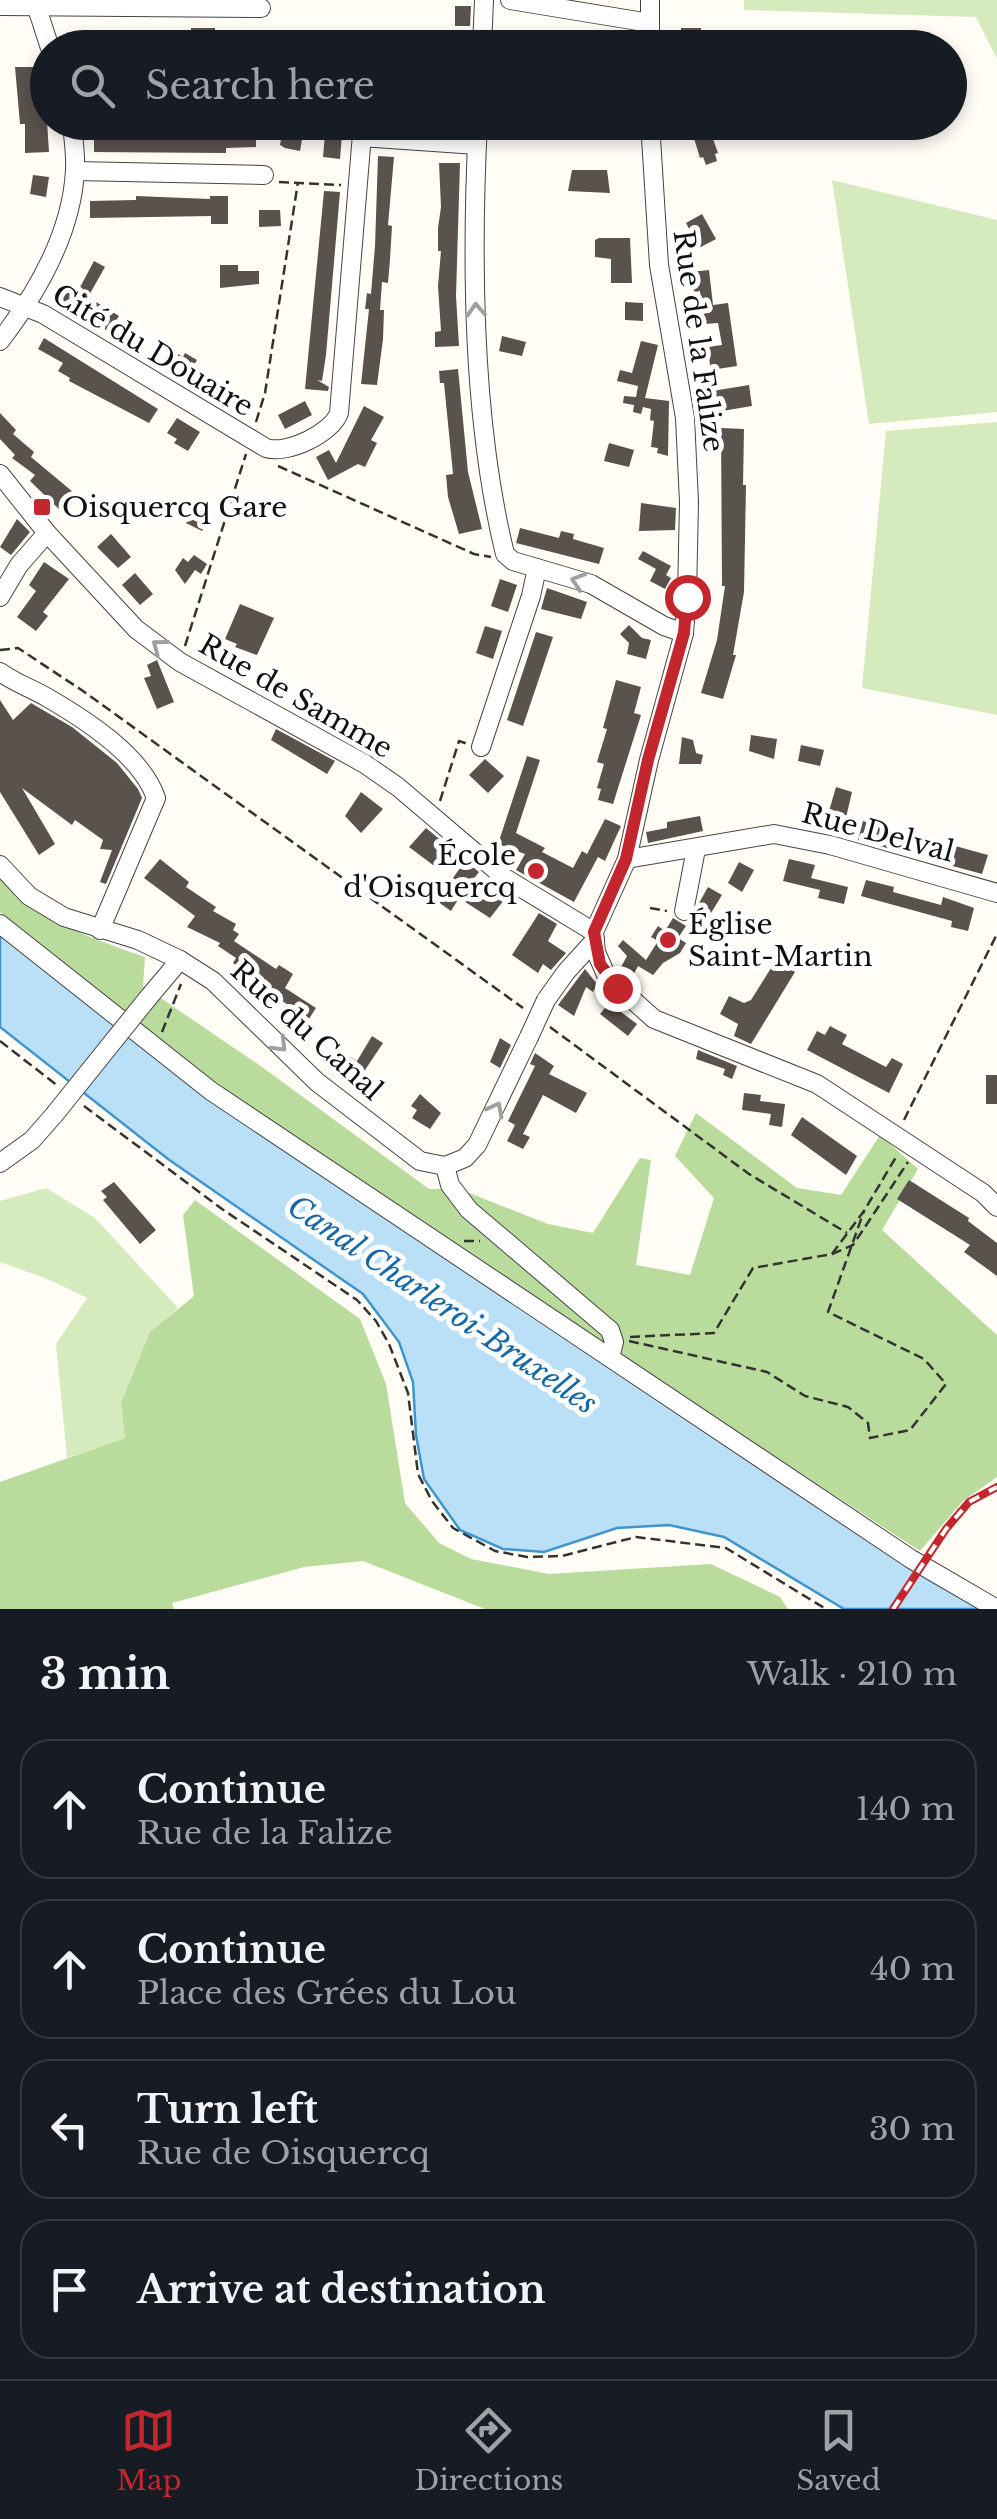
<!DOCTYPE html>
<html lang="en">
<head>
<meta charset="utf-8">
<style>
  body { margin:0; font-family:"Libre Baskerville",serif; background:#20242c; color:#f1f3f6 }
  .stop { position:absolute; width:30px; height:30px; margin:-22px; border:8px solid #c4262e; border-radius:50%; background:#fff }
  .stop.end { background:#c4262e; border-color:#fff; box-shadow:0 2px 10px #0008 }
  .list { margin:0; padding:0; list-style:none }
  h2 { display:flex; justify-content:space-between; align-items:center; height:130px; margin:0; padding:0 40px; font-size:42px }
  h2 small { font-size:32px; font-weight:400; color:#9ea1a6 }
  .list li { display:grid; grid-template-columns:65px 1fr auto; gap:30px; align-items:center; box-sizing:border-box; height:140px; margin:0 20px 20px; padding:0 20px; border:2px solid #363941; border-radius:30px }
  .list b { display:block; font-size:38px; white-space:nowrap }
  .list p { margin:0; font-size:32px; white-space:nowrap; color:#9ea1a6 }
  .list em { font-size:32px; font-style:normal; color:#9ea1a6 }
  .icon { flex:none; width:55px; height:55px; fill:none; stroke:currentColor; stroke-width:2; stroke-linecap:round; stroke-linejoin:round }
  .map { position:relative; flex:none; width:997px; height:1609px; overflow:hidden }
  .search { position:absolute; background:#171b24; box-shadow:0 5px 15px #0003; left:30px; right:30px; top:30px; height:110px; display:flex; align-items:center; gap:25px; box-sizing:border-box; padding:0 35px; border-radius:55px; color:#9ea1a6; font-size:38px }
  .sheet { height:770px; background:#171b24 }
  nav { display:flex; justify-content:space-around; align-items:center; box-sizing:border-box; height:140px; border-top:2px solid #363941; background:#171b24; font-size:28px; color:#9ea1a6 }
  nav a { display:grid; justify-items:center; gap:5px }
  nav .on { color:#c4262e }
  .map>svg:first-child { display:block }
</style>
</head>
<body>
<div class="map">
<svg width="997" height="1609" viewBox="0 0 997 1609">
  <rect width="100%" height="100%" fill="#fffdf5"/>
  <!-- green -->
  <g fill="#d5ebbd">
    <path d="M744 0H997V59L976 17 744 10Z"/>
    <path d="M832 180 997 220V412L869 424Z"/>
    <path d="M997 422V715L862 688 886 431Z"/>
    <path d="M46 1188 95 1218 178 1308 150 1333 121 1403 125 1438 67 1458 56 1344 87 1298 50 1280 0 1262V1201Z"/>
  </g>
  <!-- forest -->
  <g fill="#b9dc9c">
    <path d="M0 879C33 919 97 940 145 957L143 986 262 1067 429 1189H459L548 1224 593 1233 640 1158 651 1160 636 1265 690 1275 714 1198 675 1156 696 1113 797 1188 841 1195 880 1135 918 1169 882 1230 997 1335V1477L963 1501 920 1551 502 1280 226 1095 119 1012 0 912Z"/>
    <path d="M195 1200 360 1319 386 1384 405 1503 439 1543 471 1559 549 1574 711 1564 780 1597 788 1609H485L363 1561 304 1567 172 1603 174 1609H0V1482L125 1438 121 1403 150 1332 194 1296 183 1215Z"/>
  </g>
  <!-- water -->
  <path fill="#b9e0f7" stroke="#3f96cf" stroke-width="2.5" d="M0 932 207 1096 983 1609H844L724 1537 669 1525 617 1528 544 1552 503 1549 460 1530 424 1479 416 1435 413 1382 399 1342 363 1294 168 1159 0 1027Z"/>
  <!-- building -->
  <g fill="#5a524d">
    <path d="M455 6H471L470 26H455Z"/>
    <rect x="191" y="28" width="24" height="16"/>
    <path d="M681 28H701V44L681 45Z"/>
    <path d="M159 30 160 36H174V48H108V37H146V31Z"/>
    <path d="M15 67H34V105H46L49 152 25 153V124H20Z"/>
    <path d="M244 122H273L304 128 300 151 285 148 280 145 281 139H256V147L226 148V153L94 152V125L111 124V134L150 133V137H209V126L244 125Z"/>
    <path d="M326 122H343L340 159 323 157Z"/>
    <path d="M542 122H592V138L542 137Z"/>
    <path d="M689 122H707L718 153 715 154 717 161 706 165 703 157 700 158Z"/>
    <path d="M378 156 394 157 388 225 392 226 390 259 388 283 382 282 380 310H384L383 339 377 385 361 384 369 309H365L367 293 371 294 375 246Z"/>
    <path d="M439 163H460L456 296 459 346 435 347V332L441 331 438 286 441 251H438V228L441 207Z"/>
    <path d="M572 170H607L610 193 568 191Z"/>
    <path d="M33 175 49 177 46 197 30 194Z"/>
    <path d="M324 191 340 192 326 355 322 381 317 380 329 387 328 391 305 389Z"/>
    <path d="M136 196 210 199V196H228V224H211V216L90 218V201L136 200Z"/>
    <path d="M259 210H280L281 226 259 227Z"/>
    <path d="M702 214 716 239 699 248 686 223Z"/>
    <path d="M599 238H630L632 283H611V259L595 257V240Z"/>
    <path d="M94 261 105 267 88 297 119 316 109 332 55 299 63 284 77 293Z"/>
    <path d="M220 265H238V271H259V284L220 288Z"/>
    <path d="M709 270 713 305 728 303 737 366 711 370 707 347 722 345 718 323 705 324 700 291 694 292 691 272Z"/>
    <path d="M625 302 643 303V321L625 320Z"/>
    <path d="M502 336 526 342 522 356 499 351Z"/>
    <path d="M44 338 158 409 149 423 69 381 70 378 58 371 63 363 38 349Z"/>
    <path d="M641 341 658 345 645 398 669 401 668 456 657 453 658 448 651 447 654 421 650 420 651 409 643 407 641 414 633 412 634 405 623 403 624 396 636 397 638 386 617 381 620 370 632 373Z"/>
    <path d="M176 353 183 357 185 353 197 360 186 379 167 368Z"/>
    <path d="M458 369 468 472 482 529 459 534 448 497 446 475 453 474 444 383H440L439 371Z"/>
    <path d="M749 385 752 406 716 412 712 391Z"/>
    <path d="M305 401 312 415 285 429 278 415Z"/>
    <path d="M364 406 384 417 371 440 377 443 365 467 358 464 328 480 316 457 329 450 336 463Z"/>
    <path d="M0 413 16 430 13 434 34 452 31 457 79 497 64 514 30 481 35 475 12 458 15 455 0 439Z"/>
    <path d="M177 418 200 432 188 451 174 443 177 439 167 433Z"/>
    <path d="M721 428 744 429 743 485H746L744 592 733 655H736L723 699 701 693 717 640 725 586H722Z"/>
    <path d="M609 443 634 450 629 467 604 461Z"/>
    <path d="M641 503 676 508 675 530 639 531Z"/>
    <path d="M194 506 210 514 202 531 186 523Z"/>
    <path d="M17 519 30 532 11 555 0 547Z"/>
    <path d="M520 528 559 538 561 531 574 534 573 539 604 548 599 564 516 543Z"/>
    <path d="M111 534 131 557 118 568 97 547Z"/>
    <path d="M643 551 671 566 666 575 671 578 665 589 650 581 656 569 638 559Z"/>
    <path d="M194 555 207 564 201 574 195 570 185 584 175 570 183 558 188 562Z"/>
    <path d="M44 562 69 579 43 612 48 616 36 631 17 617 36 591 29 585Z"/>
    <path d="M135 573 153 594 140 605 122 585Z"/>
    <path d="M500 579 517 585 508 612 491 606Z"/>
    <path d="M547 588 587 602 581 619 541 609Z"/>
    <path d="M240 604 274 618 257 655 235 647 237 644 225 639Z"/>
    <path d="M629 625 642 638 651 640 646 659 627 654 629 643 620 634Z"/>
    <path d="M485 626 502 631 493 659 476 653Z"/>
    <path d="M536 632 553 637 523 726 507 720Z"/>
    <path d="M157 660 174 702 157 709 144 678 151 676 147 665Z"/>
    <path d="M616 680 641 687 634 713 641 715 613 804 598 800 601 789 597 788 604 764 597 762 607 729 603 728Z"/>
    <path d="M0 700 13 720 31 703 72 727 117 763 138 789 142 798 106 884 100 882 112 850 100 849 103 840 75 820 72 825 22 788 55 844 39 855 0 792Z"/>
    <path d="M276 729 335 761 327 774 271 740Z"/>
    <path d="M751 735 777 739 774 759 749 751Z"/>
    <path d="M682 737 693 740 696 753 703 755 701 764H679Z"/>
    <path d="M801 745 824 750 820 766 798 761Z"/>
    <path d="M527 756 540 760 516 833 545 848 542 852 573 868 582 851 587 854 605 819 621 826 605 861 598 857 574 902 516 870 525 854 498 844Z"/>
    <path d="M485 759 504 776 488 793 469 775Z"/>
    <path d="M836 787 852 792 845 822 839 821 837 828 825 825Z"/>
    <path d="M361 792 383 809 361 833 345 816Z"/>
    <path d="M700 816 703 831 648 843 646 832 667 828V822Z"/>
    <path d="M863 821 914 835 909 854 858 840Z"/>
    <path d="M426 828 479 872 473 880 504 900 490 918 459 898 451 911 434 899 438 894 433 891 440 880 448 885 460 868 444 857 437 868 409 847Z"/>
    <path d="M937 841 988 855 982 874 931 860Z"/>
    <path d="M160 859 189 882 186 887 216 907 213 911 236 924 233 930 239 934 234 941 276 969 279 965 293 974 285 988 316 1008 307 1022 287 1010 290 1006 263 989 266 985 233 963 236 958 218 946 220 943 187 927 195 916 144 878Z"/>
    <path d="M789 859 815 865 811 878 848 887 844 904 818 898 820 890 783 881Z"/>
    <path d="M739 862 754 870 742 892 728 883Z"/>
    <path d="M866 880 894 887 893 892 941 905 943 897 974 908 968 931 951 927 952 921 861 896Z"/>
    <path d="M708 887 722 895 711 913 698 905Z"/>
    <path d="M539 913 557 924 548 941 566 953 551 970 543 964 538 973 512 955Z"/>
    <path d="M673 918 686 926 678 938 686 943 680 953 663 963 653 975 638 966 630 981 619 971 627 956 618 946 623 940 646 960 658 941 651 937 658 926 665 931Z"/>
    <path d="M776 960 795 972 751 1044 734 1036 738 1024 720 1014 729 996 744 1003 751 1000Z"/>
    <path d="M585 969 597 984 593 992 586 987 574 1016 558 1005Z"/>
    <path d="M609 1003 637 1024 628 1036 600 1014Z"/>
    <path d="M830 1026 847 1035 842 1044 886 1067 892 1058 903 1064 889 1093 807 1050 817 1031 825 1035Z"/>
    <path d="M372 1036 383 1043 353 1088 330 1070 333 1065 341 1069 350 1057 357 1061Z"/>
    <path d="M500 1038 511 1045 500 1068 490 1062Z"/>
    <path d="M698 1050 737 1066 732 1079 723 1075 725 1069 696 1059Z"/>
    <path d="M535 1053 554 1066 549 1074 587 1093 576 1113 543 1095 523 1134 530 1137 523 1149 507 1141 515 1125 508 1121 535 1066 530 1064Z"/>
    <rect x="986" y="1075" width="11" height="29"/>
    <path d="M744 1093 761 1095 760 1101 785 1104 782 1127 769 1125 771 1114 742 1110Z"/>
    <path d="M420 1094 441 1113 430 1129 412 1118 417 1110 411 1106Z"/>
    <path d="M802 1117 857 1156 846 1175 791 1135Z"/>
    <path d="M909 1180 969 1218 968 1221 997 1243V1276L964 1252 970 1245 897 1199Z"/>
    <path d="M114 1182 156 1230 140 1244 103 1200 107 1197 101 1191Z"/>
  </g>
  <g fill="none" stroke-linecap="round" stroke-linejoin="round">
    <!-- minor casing -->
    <g stroke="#444" stroke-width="20">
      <g id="minor">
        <path d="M510 0 650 23"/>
        <path d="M36 5 50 48"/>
        <path d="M0 6 261 8"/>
        <path d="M482 48 484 0"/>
        <path d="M650 48V0"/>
        <path d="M478 122C471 261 472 419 505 554L513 561 591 584 664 626 684 633"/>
        <path d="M650 122 659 265 685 418 689 502 687 597 684 633 649 760 627 859 594 932 596 952 607 977 654 1019 817 1084 983 1193 997 1207"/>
        <path d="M361 137 477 145"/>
        <path d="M75 171 264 175"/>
        <path d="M0 297 43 314 266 448C287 455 332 433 339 413L363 122"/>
        <path d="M0 341C37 293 72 232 75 170 76 154 73 138 72 122"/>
        <path d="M0 474 47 533 136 629 180 662 365 764 398 787 505 878 594 932"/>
        <path d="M0 597 19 565 47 533"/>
        <path d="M0 672C15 683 33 689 48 698 86 720 142 756 156 798L100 930"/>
        <path d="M481 747 531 596 537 568"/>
        <path d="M627 859 774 834 830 845 997 893"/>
        <path d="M0 865 29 896 64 917 138 940 180 960 213 981 317 1082 420 1161 445 1166 465 1158 477 1145 529 1037"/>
        <path d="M684 911 696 849"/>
        <path d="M0 924 211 1091 911 1559 997 1609"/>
        <path d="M148 998 180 960"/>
        <path d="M546 1000 566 972 595 940"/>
        <path d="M0 1163 32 1140 54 1115"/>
        <path d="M445 1166 450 1185 469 1210 610 1330 614 1342 610 1357"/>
      </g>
    </g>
    <!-- path -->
    <g stroke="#333" stroke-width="2.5" stroke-dasharray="10 5" stroke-linecap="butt">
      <path d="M279 182 341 185"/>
      <path d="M256 422 265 393 298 182"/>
      <path d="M278 466 474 554 491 557"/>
      <path d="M185 646 246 454"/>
      <path d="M0 650 18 648 83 691 523 1008"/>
      <path d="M440 801 459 741 468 744"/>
      <path d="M650 908 667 911"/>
      <path d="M550 1027 749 1174 847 1233"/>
      <path d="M162 1032 181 984"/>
      <path d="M0 1041 58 1086"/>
      <path d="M84 1106 222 1209 357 1300 376 1321 389 1344 408 1393 418 1474 432 1501 453 1528 495 1551 527 1557 562 1556 636 1537 726 1548 826 1609"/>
      <path d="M904 1120 997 934"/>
      <path d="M464 1241H480"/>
      <path d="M832 1254 853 1245 908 1162"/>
      <path d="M630 1337 714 1333 753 1268 832 1254 864 1211 896 1157"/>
      <path d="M629 1341 767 1372 805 1396 848 1407 868 1423 870 1438 910 1430 946 1384 924 1359 828 1312 864 1211"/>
    </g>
    <!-- minor -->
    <use href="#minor" stroke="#fff" stroke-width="18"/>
    <!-- rail casing -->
    <g stroke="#c4262e" stroke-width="8">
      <path id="rail" d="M893 1609 946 1529 969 1502 997 1487"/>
    </g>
    <!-- rail -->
    <use href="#rail" stroke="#fff" stroke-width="4" stroke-dasharray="11" stroke-linecap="butt"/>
    <!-- minor-bridge casing -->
    <g stroke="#444" stroke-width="20" stroke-linecap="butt">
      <g id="minor-bridge">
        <path d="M529 1037 546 1000"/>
        <path d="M54 1115 148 998"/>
      </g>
    </g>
    <!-- minor-bridge -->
    <use href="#minor-bridge" stroke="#fff" stroke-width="18"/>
  </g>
  <!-- one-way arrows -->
  <defs><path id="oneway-chevron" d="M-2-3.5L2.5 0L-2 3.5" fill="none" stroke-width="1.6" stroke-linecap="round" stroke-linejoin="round" transform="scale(2.5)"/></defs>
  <g stroke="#a0a0a0">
    <use href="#oneway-chevron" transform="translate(476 310) rotate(-93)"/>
    <use href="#oneway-chevron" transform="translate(578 581) rotate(-162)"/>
    <use href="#oneway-chevron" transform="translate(159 646) rotate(-143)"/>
    <use href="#oneway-chevron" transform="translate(280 1045) rotate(45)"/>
    <use href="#oneway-chevron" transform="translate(496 1109) rotate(-62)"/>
  </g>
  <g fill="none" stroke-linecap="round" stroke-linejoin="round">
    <!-- route -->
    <path stroke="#c4262e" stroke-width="12" d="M617 988 600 964 594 932 626 859 648 760 684 633 687 597"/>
  </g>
  <!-- markers -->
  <g fill="#c4262e" stroke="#fff" stroke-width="4">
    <rect x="32" y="497" width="20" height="20" rx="5"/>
    <circle cx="536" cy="871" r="10"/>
    <circle cx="668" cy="940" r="10"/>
  </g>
  <g text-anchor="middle" stroke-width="10" stroke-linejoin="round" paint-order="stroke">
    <!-- street labels -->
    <g font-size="28" fill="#111" stroke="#fff">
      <text transform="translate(699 341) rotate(82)" y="10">Rue de la Falize</text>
      <text transform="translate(153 350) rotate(31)" y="10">Cité du Douaire</text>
      <text transform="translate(296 696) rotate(30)" y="10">Rue de Samme</text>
      <text transform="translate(878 832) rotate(15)" y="10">Rue Delval</text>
      <text transform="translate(307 1030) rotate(42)" y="10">Rue du Canal</text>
    </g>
    <!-- poi labels -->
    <g font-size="28" fill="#111" stroke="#fff" text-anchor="start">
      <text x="62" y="517">Oisquercq Gare</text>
      <text x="516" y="865" text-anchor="end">École<tspan x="516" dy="32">d'Oisquercq</tspan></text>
      <text x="688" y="934">Église<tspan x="688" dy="32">Saint-Martin</tspan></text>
    </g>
    <!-- water labels -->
    <g font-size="30" font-style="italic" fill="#1768a6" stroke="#fff">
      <text transform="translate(442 1305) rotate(34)" y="10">Canal Charleroi-Bruxelles</text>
    </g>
  </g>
</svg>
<div class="stop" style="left:687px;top:597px"></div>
<div class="stop end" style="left:617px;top:988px"></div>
<div class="search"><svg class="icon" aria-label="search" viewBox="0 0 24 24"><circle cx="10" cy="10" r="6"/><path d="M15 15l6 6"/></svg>Search here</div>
</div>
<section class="sheet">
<h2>3 min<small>Walk · 210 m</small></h2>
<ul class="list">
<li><svg class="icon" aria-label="ahead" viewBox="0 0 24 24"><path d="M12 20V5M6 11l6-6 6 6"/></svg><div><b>Continue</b><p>Rue de la Falize</p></div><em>140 m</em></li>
<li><svg class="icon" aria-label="ahead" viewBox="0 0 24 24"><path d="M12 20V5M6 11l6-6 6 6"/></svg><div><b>Continue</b><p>Place des Grées du Lou</p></div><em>40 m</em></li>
<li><svg class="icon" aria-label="left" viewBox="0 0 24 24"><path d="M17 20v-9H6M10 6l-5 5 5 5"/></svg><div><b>Turn left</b><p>Rue de Oisquercq</p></div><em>30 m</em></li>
<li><svg class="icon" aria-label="arrive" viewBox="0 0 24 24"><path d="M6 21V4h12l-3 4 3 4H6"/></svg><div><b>Arrive at destination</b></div></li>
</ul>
</section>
<nav>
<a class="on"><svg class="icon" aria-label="map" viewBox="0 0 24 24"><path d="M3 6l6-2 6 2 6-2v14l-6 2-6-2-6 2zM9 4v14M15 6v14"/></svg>Map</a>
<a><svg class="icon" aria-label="directions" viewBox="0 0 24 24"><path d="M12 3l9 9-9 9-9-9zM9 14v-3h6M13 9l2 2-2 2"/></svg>Directions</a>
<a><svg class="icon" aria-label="saved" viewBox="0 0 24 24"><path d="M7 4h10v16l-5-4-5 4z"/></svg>Saved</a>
</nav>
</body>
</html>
